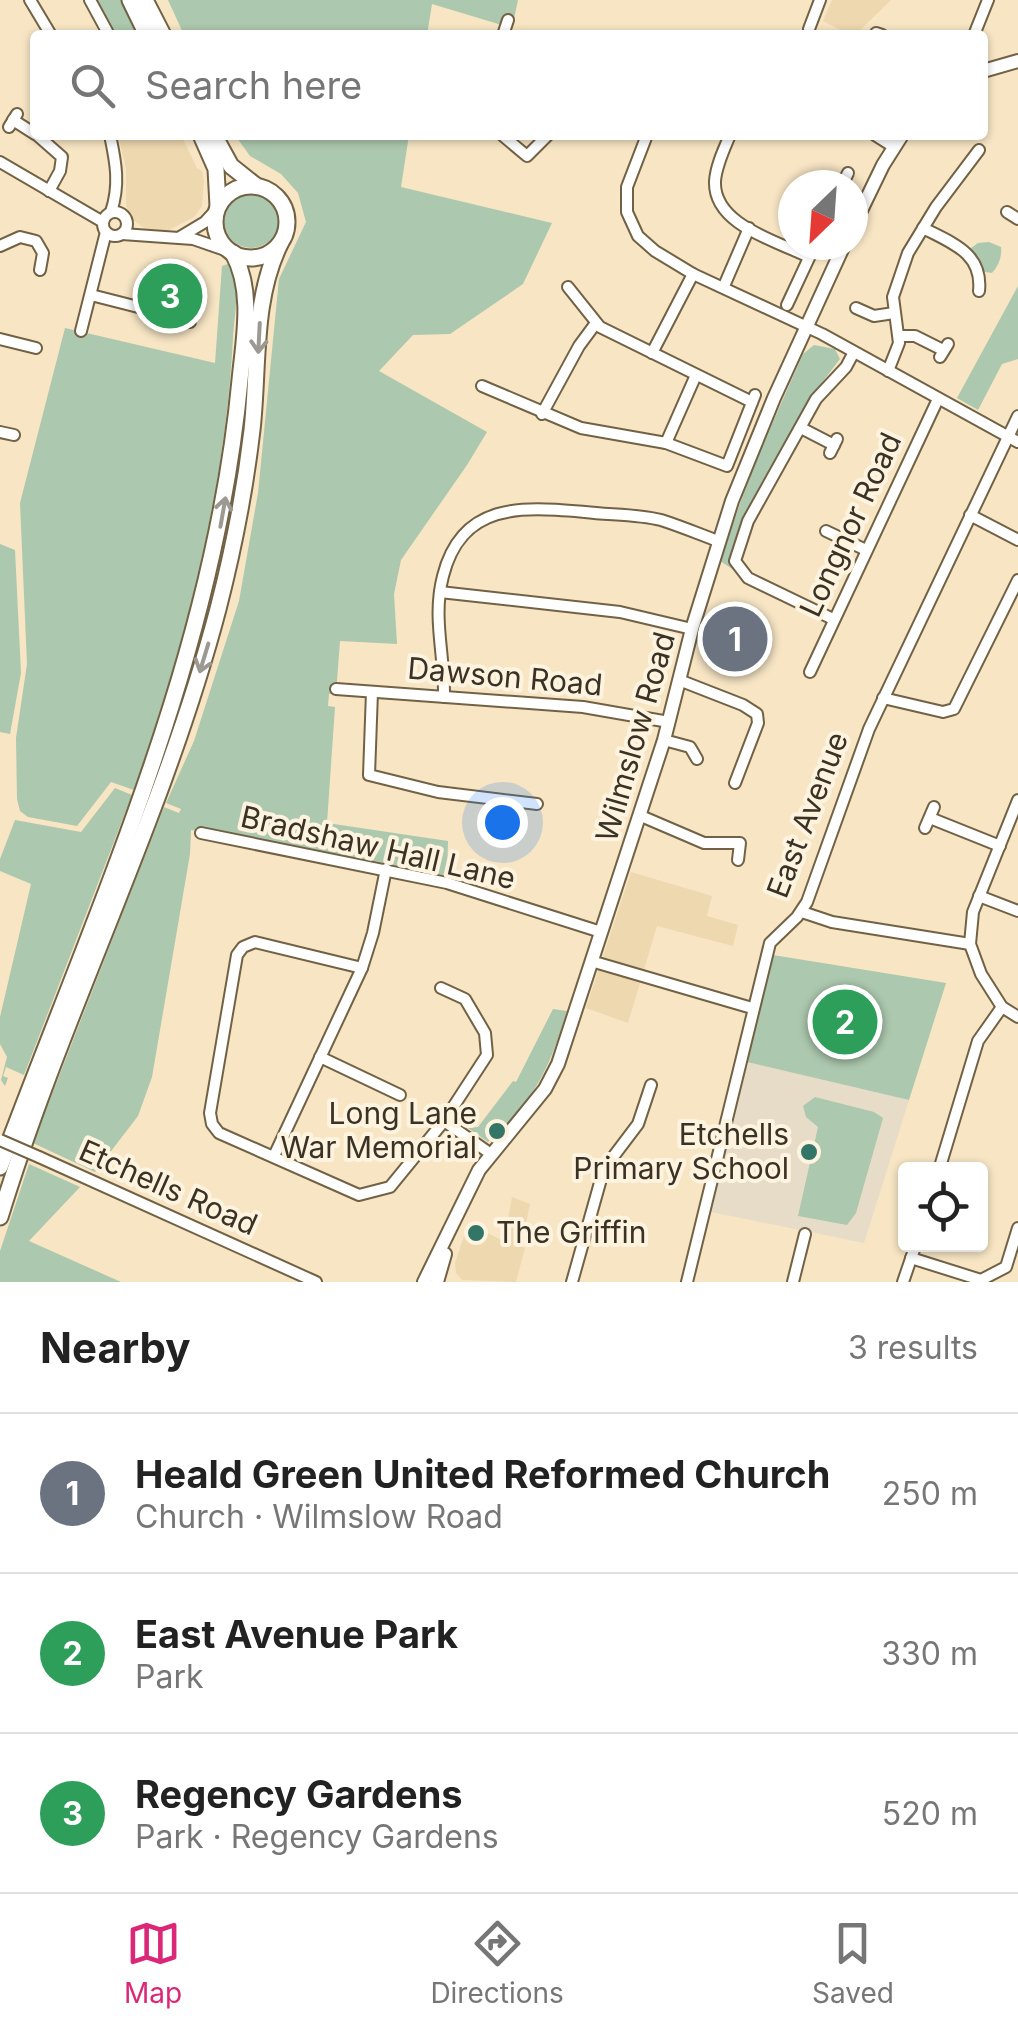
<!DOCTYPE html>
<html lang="en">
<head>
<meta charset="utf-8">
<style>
  body { margin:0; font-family:Inter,sans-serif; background:#f2f2f2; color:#222 }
  .controls { position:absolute; right:30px; bottom:30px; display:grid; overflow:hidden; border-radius:10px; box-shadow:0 2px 8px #0004 }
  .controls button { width:90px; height:90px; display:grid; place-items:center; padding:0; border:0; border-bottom:2px solid #e0e0e0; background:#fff; color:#222; font:50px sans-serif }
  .compass { position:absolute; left:778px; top:170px; width:90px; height:90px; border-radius:50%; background:#fff; box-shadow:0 2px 8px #0004; rotate:205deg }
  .you { position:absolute; left:502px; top:822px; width:35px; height:35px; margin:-25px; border:8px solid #fff; border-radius:50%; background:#1a73e8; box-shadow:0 0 0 15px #1a73e833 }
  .badge { display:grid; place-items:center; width:65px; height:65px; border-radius:50%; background:#db2777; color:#fff; font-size:32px; font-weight:700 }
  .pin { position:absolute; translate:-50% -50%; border:5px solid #fff; box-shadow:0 2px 10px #0006 }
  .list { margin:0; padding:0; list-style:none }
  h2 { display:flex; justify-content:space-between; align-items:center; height:130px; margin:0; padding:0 40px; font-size:42px }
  h2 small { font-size:32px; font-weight:400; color:#767676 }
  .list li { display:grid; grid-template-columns:65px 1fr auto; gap:30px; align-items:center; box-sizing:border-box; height:160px; padding:0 40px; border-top:2px solid #e0e0e0 }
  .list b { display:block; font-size:38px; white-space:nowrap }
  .list p { margin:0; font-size:32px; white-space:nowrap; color:#767676 }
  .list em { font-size:32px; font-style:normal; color:#767676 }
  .icon { flex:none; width:55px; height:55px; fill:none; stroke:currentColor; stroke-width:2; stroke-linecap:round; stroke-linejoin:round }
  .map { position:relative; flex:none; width:1018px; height:1282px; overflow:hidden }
  .search { position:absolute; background:#fff; box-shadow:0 2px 8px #0004; left:30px; right:30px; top:30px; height:110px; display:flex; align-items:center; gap:25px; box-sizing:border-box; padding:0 35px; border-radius:10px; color:#767676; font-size:38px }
  .sheet { height:610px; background:#fff }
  nav { display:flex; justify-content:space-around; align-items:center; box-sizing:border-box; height:140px; border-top:2px solid #e0e0e0; background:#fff; font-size:28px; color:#767676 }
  nav a { display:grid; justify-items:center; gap:5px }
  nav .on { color:#db2777 }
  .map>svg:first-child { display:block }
</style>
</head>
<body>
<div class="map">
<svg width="1018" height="1282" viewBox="0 0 1018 1282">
  <rect width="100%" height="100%" fill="#f7e5c4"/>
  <!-- built -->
  <g fill="#eed8b0">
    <path d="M832 0H891L855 35H851L823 21Z"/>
    <path d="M118 135H181L197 168 202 171 204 181 202 206 194 217 167 231 144 228 133 220 126 206V169Z"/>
    <path d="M631 872 712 896 707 916 738 925 733 946 657 926 628 1023 586 1008Z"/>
    <path d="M512 1197 530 1204 521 1246 525 1248 516 1282 462 1280 456 1273 455 1263 468 1224 504 1241Z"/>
  </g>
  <!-- education -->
  <path fill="#e7dcc8" d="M747 1062 909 1100 864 1243 711 1212Z"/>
  <!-- green -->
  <g fill="#acc8ae">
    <path d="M95 0H123L141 35H114Z"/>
    <path d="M168 0H518L512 28 432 4 427 35H184Z"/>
    <path d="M235 135H409L401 187 552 223 523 284 450 334 413 335 379 371 487 432 467 465 401 560 394 594 397 644 340 641 336 694H329L328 706 335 707 327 823 448 841 447 876 191 830 190 854 152 1077 138 1116 95 1172 33 1143 164 807 179 813 181 809 166 803 194 741 239 601 258 493 279 279 306 222 298 193 281 174 250 156Z"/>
    <circle cx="251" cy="220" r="28"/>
    <path d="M989 242 1001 247C1002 257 999 265 992 273L978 271 967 251 978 243Z"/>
    <path d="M228 264C242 283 234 316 233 338 225 489 189 626 142 769L134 790 111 782 77 826 28 817 20 811 17 799 16 738 27 664 20 503 65 328 215 363 222 266Z"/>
    <path d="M1018 286V359L1002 364 978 410 957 398Z"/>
    <path d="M814 345 835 349 840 359 814 393 742 523 732 557 737 572 720 561 753 467 803 354Z"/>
    <path d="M0 544 15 550 21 673 10 734 0 732Z"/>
    <path d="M115 788 132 795 24 1075 6 1067 3 1076 8 1078 5 1086 1 1080 7 1057 0 1044V1017L31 884 0 871V859L15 820 81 832Z"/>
    <path d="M773 955 946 983 909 1100 747 1062Z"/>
    <path d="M553 1009 567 1011C549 1070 535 1099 488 1142L468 1128 478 1127 513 1081 516 1082Z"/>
    <path d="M815 1097 874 1112 883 1118 856 1213 847 1225 798 1216 818 1127 806 1117 803 1106Z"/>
    <path d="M29 1164 80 1187 29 1241 121 1282H0V1251Z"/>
  </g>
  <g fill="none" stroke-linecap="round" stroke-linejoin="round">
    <!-- minor casing -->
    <g stroke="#726245" stroke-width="14">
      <g id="minor">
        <path d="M30 0 51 35"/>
        <path d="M90 0 109 35"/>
        <path d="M876 33 882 35"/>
        <path d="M503 35 508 20"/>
        <path d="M810 35 809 29 820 0"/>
        <path d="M974 35 988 0"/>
        <path d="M13 120 35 134"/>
        <path d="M9 127 17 114"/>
        <path d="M37 135 62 157 60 171 49 191"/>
        <path d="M110 135C116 163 120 185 111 212"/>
        <path d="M502 135 527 156 548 135"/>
        <path d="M647 135 627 187V212L638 236 655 251 693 274 822 334 1018 442"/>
        <path d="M730 135C724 149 716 166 715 181 713 225 777 241 809 257"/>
        <path d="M875 135 894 147"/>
        <path d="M0 162 103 222"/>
        <path d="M842 185 848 173"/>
        <circle cx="115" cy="224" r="12"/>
        <path d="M1007 212 1018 219"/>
        <path d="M923 228C952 243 983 253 979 291"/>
        <path d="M122 234 193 239 228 251"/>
        <path d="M180 237 205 222 216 210"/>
        <path d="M0 246 20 237 36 241 43 253 40 270"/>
        <path d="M724 286 749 228"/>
        <path d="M568 287 600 327 752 402"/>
        <path d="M91 295 150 310 180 312"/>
        <path d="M184 302 180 312 190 322"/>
        <path d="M787 305 815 245"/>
        <path d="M856 308 874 316 894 313"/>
        <path d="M81 331 106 232"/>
        <path d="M899 336H915L943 350"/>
        <path d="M0 339 36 348"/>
        <path d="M652 353 693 274"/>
        <path d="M940 357 948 344"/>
        <path d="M888 371 899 343 893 297 908 253 936 207 979 150"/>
        <path d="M482 386 581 428 666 443 727 466 755 395"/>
        <path d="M542 414 579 346 596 323"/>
        <path d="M801 428 834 445"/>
        <path d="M0 432 14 435"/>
        <path d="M666 443 696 375"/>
        <path d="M830 453 837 439"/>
        <path d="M970 515 1018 540"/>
        <path d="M826 531 866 550"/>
        <path d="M440 592 620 612 692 629"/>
        <path d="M833 619 748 578 735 561 748 521 816 399 846 367 854 352"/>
        <path d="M810 672 938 399"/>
        <path d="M679 680 743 705 757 714 758 723 735 783"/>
        <path d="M336 689 583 707 669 722"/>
        <path d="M372 692 369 775 438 792 537 804"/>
        <path d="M444 697C445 656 432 618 443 576 462 501 523 507 585 512 609 515 637 514 661 520 680 526 699 534 718 541"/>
        <path d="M883 698 943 712 954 709 1018 580"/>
        <path d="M664 740 690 747 697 759"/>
        <path d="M1018 800 973 912 970 944 981 974 1002 1007 1018 1017"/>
        <path d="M641 816 704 843H740L738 860"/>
        <path d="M930 818 1000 846"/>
        <path d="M925 828 934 807"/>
        <path d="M201 833 447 883 601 932"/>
        <path d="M979 896 1018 911"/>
        <path d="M802 912 832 922 970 944"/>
        <path d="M591 961 752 1008"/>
        <path d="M362 968 255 942 243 947 237 955 210 1113 212 1124 219 1133 359 1195 390 1187 444 1121"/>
        <path d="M441 988 465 999 485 1033 487 1055 444 1121 491 1154"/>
        <path d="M320 1057 400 1095"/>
        <path d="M274 1156 362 968 373 933 386 869"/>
        <path d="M39 1157 316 1282"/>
        <path d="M939 1170 978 1041 1002 1007"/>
        <path d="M911 1258 981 1280 1006 1267 1018 1228"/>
        <path d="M572 1282 601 1179 610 1161 638 1124 651 1085"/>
        <path d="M687 1282 770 943 797 917 807 902 869 729 1018 416"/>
        <path d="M793 1282 805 1234"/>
        <path d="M903 1282 916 1244"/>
      </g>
    </g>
    <!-- major casing -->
    <g stroke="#726245" stroke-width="16">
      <g id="major">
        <path d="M983 71 1018 61"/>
        <path d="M853 227 883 165 902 135"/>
        <path d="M424 1282 479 1170 545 1089 558 1064 664 740 692 629 732 501 774 398 844 245"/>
        <path d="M437 1282 445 1254"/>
      </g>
    </g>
    <!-- highway casing -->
    <g stroke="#726245" stroke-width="19">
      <g id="highway">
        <path d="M130 0 147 35"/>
        <path d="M145 0 163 35"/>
        <path d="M201 135 216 169 218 206"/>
        <path d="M214 135 231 166 255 185"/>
        <circle cx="251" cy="222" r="36"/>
        <path d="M0 1167C97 907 214 659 240 380 244 339 254 291 233 253"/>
        <path d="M0 1217C63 1011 163 818 218 609 233 551 245 490 252 430 259 368 252 301 280 244"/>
      </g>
    </g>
    <!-- minor -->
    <use href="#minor" stroke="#fff" stroke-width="10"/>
    <!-- major -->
    <use href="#major" stroke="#fff" stroke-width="12"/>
    <!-- highway -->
    <use href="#highway" stroke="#fff" stroke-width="15"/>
    <!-- minor-bridge casing -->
    <g stroke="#726245" stroke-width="14" stroke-linecap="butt">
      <path id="minor-bridge" d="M0 1140 39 1157"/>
    </g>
    <!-- minor-bridge -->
    <use href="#minor-bridge" stroke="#fff" stroke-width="10"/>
  </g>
  <!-- one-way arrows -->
  <defs><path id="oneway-shaft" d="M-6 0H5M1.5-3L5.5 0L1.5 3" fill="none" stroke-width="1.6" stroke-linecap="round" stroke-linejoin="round" transform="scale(2.5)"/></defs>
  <g stroke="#9c9892">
    <use href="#oneway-shaft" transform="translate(259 338) rotate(93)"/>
    <use href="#oneway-shaft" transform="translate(223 512) rotate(-80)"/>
    <use href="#oneway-shaft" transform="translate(204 658) rotate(107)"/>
  </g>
  <!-- markers -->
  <g fill="#337668" stroke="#fef3df" stroke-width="4">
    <circle cx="497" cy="1131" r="10"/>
    <circle cx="809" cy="1152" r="10"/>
    <circle cx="476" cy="1233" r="10"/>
  </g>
  <g text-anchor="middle" stroke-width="8" stroke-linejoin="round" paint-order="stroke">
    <!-- street labels -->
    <g font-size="30" fill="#393225" stroke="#fef3df">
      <text transform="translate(851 525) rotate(-65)" y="10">Longnor Road</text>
      <text transform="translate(505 677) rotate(5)" y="10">Dawson Road</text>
      <text transform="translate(636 737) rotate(-74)" y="10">Wilmslow Road</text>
      <text transform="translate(808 815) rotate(-69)" y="10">East Avenue</text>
      <text transform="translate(378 848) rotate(13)" y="10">Bradshaw Hall Lane</text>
      <text transform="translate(168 1188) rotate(24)" y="10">Etchells Road</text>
    </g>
    <!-- poi labels -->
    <g font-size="30" fill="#393225" stroke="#fef3df" text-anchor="end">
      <text x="477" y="1124">Long Lane<tspan x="477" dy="34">War Memorial</tspan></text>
      <text x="789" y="1145">Etchells<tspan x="789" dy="34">Primary School</tspan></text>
      <text x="496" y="1243" text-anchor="start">The Griffin</text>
    </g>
  </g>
</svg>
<div class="controls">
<button><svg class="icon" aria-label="locate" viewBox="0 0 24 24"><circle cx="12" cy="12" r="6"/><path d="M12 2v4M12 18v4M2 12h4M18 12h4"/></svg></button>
</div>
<svg class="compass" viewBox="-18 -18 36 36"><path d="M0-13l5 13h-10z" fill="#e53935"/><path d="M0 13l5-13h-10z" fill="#767676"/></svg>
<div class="you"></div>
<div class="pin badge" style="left:735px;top:639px;background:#6b7280">1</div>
<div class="pin badge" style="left:845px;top:1022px;background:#2e9e5b">2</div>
<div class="pin badge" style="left:170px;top:296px;background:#2e9e5b">3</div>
<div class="search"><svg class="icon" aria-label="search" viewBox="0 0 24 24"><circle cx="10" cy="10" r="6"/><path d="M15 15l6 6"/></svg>Search here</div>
</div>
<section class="sheet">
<h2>Nearby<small>3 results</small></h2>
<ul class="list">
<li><span class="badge" style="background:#6b7280">1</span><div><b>Heald Green United Reformed Church</b><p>Church · Wilmslow Road</p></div><em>250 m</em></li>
<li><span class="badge" style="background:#2e9e5b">2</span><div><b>East Avenue Park</b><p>Park</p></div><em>330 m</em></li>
<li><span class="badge" style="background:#2e9e5b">3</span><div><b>Regency Gardens</b><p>Park · Regency Gardens</p></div><em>520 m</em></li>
</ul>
</section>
<nav>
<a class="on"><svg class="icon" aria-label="map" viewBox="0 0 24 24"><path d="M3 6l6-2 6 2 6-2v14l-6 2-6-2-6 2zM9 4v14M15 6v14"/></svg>Map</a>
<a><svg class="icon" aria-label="directions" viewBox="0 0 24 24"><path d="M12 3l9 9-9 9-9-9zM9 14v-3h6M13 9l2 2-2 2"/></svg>Directions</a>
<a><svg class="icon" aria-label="saved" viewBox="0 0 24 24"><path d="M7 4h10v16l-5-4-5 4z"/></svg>Saved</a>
</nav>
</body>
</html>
